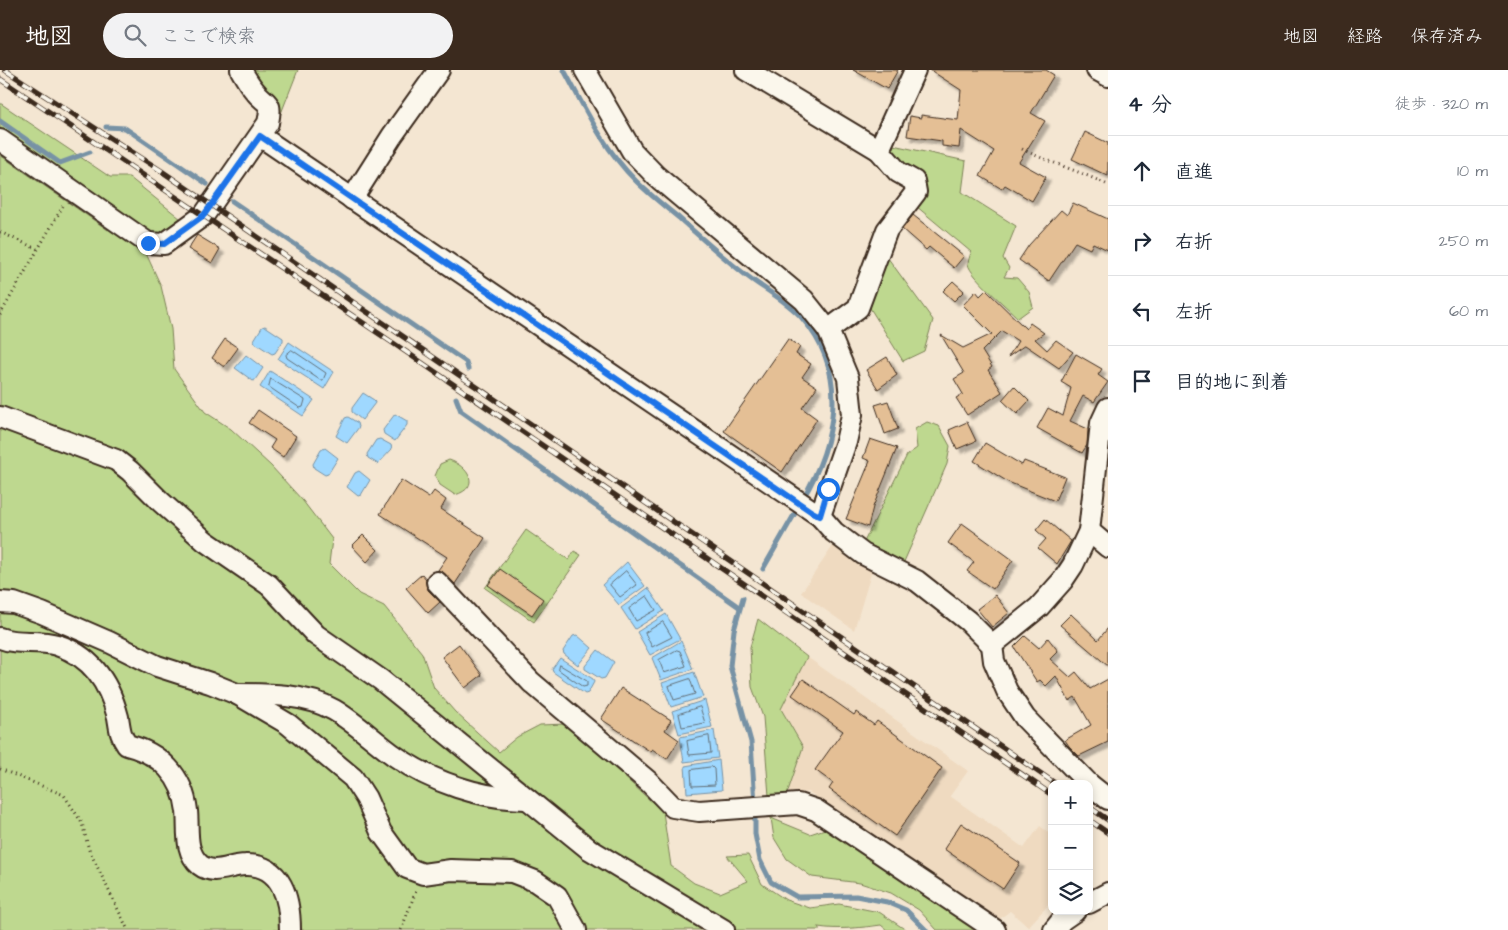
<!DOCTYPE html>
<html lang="ja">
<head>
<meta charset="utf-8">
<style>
  body { margin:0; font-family:"Architects Daughter","Klee One",sans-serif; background:#f2f2f3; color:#1f2937 }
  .controls { position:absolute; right:15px; bottom:15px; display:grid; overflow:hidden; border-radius:10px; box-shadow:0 2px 8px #0003 }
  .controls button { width:45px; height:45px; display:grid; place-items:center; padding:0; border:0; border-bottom:1px solid #e0e1e3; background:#fff; color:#1f2937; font:25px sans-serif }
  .stop { position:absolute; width:15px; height:15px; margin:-11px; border:4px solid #1a73e8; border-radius:50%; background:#fff }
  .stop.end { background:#1a73e8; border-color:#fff; box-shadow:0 1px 5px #0008 }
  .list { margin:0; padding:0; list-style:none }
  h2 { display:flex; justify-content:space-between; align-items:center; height:65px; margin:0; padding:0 20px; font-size:21px }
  h2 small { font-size:16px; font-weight:400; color:#747a83 }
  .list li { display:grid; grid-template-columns:32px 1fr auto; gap:15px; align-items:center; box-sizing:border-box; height:70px; padding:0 20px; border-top:1px solid #e0e1e3 }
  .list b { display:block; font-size:19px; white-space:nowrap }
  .list em { font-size:16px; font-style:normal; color:#747a83 }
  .icon { flex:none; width:28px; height:28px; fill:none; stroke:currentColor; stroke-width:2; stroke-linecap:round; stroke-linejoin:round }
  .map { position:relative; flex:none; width:1108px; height:860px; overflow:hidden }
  header { display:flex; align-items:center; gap:30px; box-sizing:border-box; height:70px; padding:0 25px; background:#3b2a1e; color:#fff }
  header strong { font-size:24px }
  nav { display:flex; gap:28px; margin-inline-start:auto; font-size:18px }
  .search { width:350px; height:45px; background:#f2f2f3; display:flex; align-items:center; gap:12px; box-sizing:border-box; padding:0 18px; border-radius:28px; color:#747a83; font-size:19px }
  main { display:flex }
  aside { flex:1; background:#fff }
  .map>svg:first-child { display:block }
</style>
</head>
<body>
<header>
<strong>地図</strong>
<div class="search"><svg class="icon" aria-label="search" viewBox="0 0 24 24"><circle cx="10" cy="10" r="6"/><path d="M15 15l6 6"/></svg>ここで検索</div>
<nav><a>地図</a><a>経路</a><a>保存済み</a></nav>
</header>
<main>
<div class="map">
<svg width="1108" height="860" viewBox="0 0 1108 860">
  <defs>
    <filter id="shadow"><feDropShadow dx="4.5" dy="4.5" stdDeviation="1" flood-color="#0004"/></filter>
  </defs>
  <rect width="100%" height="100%" fill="#f4e6d2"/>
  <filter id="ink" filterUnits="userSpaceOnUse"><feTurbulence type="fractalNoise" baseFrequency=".02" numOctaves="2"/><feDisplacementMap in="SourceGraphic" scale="10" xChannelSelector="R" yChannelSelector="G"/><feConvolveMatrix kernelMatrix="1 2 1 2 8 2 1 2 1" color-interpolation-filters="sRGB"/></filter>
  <g filter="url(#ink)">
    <!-- built -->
    <g fill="#efdac0">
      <path d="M837 470 873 497 854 560 801 523Z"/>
      <path d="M807 587 968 701 950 726 1024 778 1040 756 1052 765V831L1028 857 1010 841 997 851 809 722 787 724 803 677 781 639Z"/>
    </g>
    <!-- green -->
    <g fill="#bed88f" stroke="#7c8156">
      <path d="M246 0H298L280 46 273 32Z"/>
      <path d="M0 33 110 107H129L181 149 178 159 144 179 161 216 171 259 174 299 205 342 231 359 271 396 303 431 332 469 329 494 359 524 384 536 422 583 434 618 455 642 499 682 517 667 540 655 566 654 663 742 671 796 694 813 720 823 748 811 727 786 748 785 762 814 786 830 810 838 839 834 879 842 906 860H887L881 855C860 858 837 860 818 857L820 860H0V85L108 160 97 124 0 58Z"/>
      <path d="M893 75 966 91 962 122 1016 156 1003 188 1009 198 1004 207 1017 208 1029 222 1033 237 1018 248C1007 237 970 206 968 194 968 191 970 186 971 182L916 136 926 115 895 95Z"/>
      <path d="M885 184 933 250 924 281 903 291 870 238Z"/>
      <path d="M927 352 939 356 950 376 947 394 903 494 863 474 907 385 917 378 915 359Z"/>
      <path d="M449 390C468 396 482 417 455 425L440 415 435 406 440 394Z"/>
      <path d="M526 460 569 490 574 481 581 485 534 552 485 518Z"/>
      <path d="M758 549 807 587 781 639 803 677 787 724 769 726 763 647 752 617 750 577Z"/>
      <path d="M771 748 810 764 825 759 976 860H937L919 840 891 823 860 813 812 807 787 789 774 768Z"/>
    </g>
    <!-- water -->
    <g fill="#9fd8ff" stroke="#7792a5">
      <path d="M265 256 283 268V271L275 283 272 284 255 273 254 270 262 257Z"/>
      <path d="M289 272 334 302 324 319 278 289Z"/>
      <path d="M246 285 263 298 255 310 253 311 235 298Z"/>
      <path d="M270 301 314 330 303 346 260 317Z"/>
      <path d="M363 323 374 330 375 333 362 350 352 342V338Z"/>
      <path d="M395 344 407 351V355L395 371 384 364 383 360Z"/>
      <path d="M348 347 358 353 359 357 347 373 336 366 345 348Z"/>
      <path d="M380 369 391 375 392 379 378 394 368 388 367 384 376 370Z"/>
      <path d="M325 378 338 388 328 404 325 405 314 398 313 394 321 380Z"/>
      <path d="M359 401 370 410 361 425 358 426 347 417 355 403Z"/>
      <path d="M627 492 645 516 619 535 602 515Z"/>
      <path d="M648 518 664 541 635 559 621 538Z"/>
      <path d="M666 544 680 569 650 585 637 562Z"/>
      <path d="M577 565 592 578 578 595 564 584 563 581 573 566Z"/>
      <path d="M681 571 693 599 661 610 652 588Z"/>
      <path d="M598 580 614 592 605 608 601 609 585 599V596Z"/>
      <path d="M560 588 593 609 594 612 588 623 585 624 553 602 552 599Z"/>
      <path d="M694 602 703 627 671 637 662 613Z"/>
      <path d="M705 630 712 657 679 664 672 641Z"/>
      <path d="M714 660 718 688 684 692 680 667Z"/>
      <path d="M719 690 722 720 687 723 685 696Z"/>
    </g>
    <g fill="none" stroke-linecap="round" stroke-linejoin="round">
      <!-- shore -->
      <g stroke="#637078" stroke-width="1">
        <path d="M292 280 326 303 323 310H320L287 288 286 285Z"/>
        <path d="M271 309 305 330 303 337 300 338 269 317Z"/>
        <path d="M626 501 637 515 620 527 610 515Z"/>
        <path d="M647 526 656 540 636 551 629 539Z"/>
        <path d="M663 552 672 567 652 577 645 563Z"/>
        <path d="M677 580 680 581 686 596 664 603 659 590Z"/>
        <path d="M560 595 587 611V616L583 617 559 600Z"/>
        <path d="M690 609 695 624 674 630 669 616Z"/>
        <path d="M700 637 705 653 682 657 679 644Z"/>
        <path d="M709 666 711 683 689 685 687 671Z"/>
        <path d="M712 697 714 699 715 715 692 716 691 700Z"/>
      </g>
      <!-- stream -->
      <g stroke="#7792a5" stroke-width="5">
        <path d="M564 0C585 39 604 79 636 111 649 124 664 136 679 148 699 166 720 185 742 202 761 218 785 229 802 248 850 303 836 373 802 430"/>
        <path d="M0 51 60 93 90 82"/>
        <path d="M106 57 125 58 207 114"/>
        <path d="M232 131 466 292 468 299"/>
        <path d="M456 328 461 341 739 537"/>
        <path d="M763 499 798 438"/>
        <path d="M743 528 734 560 730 596 751 672 755 733"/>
        <path d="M755 741V764L760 790 771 812 797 827 856 826 887 832 906 840 926 860"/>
      </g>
    </g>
    <!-- building -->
    <g fill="#e4bf95" stroke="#3b2a1e" filter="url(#shadow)">
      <path d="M853 0H898L887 19Z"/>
      <path d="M930 0H1046L1054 5 1031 43 1045 51 1019 92 1046 107 1032 131 1005 115 1002 119 980 106 994 81 961 60 959 78 942 76V71L907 66 910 46 921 48V45L958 50 961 20Z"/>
      <path d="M1085 62 1108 73V106L1072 89Z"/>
      <path d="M1073 133 1108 149V180L1093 173 1090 179 1075 172 1049 211 1019 190 1029 175 1061 140 1067 145Z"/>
      <path d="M913 145 964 186 954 198 929 177 926 180 902 159Z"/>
      <path d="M197 165 220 179 212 193 188 179Z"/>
      <path d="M953 211 964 221 954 231 943 221Z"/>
      <path d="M986 220 1026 259 1030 253 1044 263 1035 269 1047 280 1056 270 1073 282 1059 298 1025 275 1008 287 1018 271 1002 261 982 281 992 297 988 300 1002 322 967 345 956 328 963 324 954 309 964 303 941 265 963 278 992 264 963 235 976 221 980 226Z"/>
      <path d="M225 269 238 278 224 297 212 288Z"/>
      <path d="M788 269 800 277 796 284 811 294 802 307 817 317 802 338 817 349 782 402 724 361Z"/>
      <path d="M1076 284 1102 299 1098 305 1108 312 1094 332 1083 326 1070 351 1088 359 1087 375 1082 383 1037 358 1048 338 1063 346 1071 318 1061 312Z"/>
      <path d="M887 287 897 305 878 319 866 300Z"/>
      <path d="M1014 316 1029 331 1017 344 1002 330Z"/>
      <path d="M888 331 898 359 885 364 875 335Z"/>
      <path d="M258 340 296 366 283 387 270 378 275 370 249 353Z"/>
      <path d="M967 352 976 371 957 379 949 360Z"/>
      <path d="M870 369 897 378 873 437 868 457 846 449 870 391 863 388Z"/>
      <path d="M985 373 1022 395 1024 391 1065 407 1055 431 1008 412 974 391Z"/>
      <path d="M401 410 429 428 434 421 446 430 441 439 485 468 455 514 445 504 438 500 447 487 380 444Z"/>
      <path d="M1045 449 1071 471 1057 494 1038 478 1046 469 1036 460Z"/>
      <path d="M962 453 1013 490 993 519 967 501 974 492 948 473Z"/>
      <path d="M363 465 378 480 367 492 352 476Z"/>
      <path d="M500 499 543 529 532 545 488 515Z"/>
      <path d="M422 504 426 509 428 520 440 532 428 543 406 518Z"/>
      <path d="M995 525 1009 543 992 557 977 539Z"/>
      <path d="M1071 544 1098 570 1108 558V596L1060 555Z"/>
      <path d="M1025 566 1039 578 1048 568 1058 581 1050 589 1070 607 1076 602 1090 619 1108 609V672L1079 686 1069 676 1065 670 1091 655 1075 627 1069 631 1056 606 1046 616 1040 610 1037 612 1014 577Z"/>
      <path d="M459 574 482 605 465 618 442 587Z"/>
      <path d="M803 609 854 645 856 642 874 655 877 651 942 698 895 766 829 719 833 713 815 700 843 661 792 625Z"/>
      <path d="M621 618 671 650 665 660 679 670 667 689 652 679 651 682 601 649Z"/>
      <path d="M961 753 1020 793 1003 819 944 779Z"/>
    </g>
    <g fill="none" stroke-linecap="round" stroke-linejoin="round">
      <!-- minor casing -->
      <g stroke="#3b2a1e" stroke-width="24">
        <g id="minor">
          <path d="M585 0 632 81 656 106 804 230 828 260 848 308 852 345 846 372 820 446"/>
          <path d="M746 0 879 80 898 102 914 111 916 122 887 160 858 238 828 260"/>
          <path d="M1097 0 1108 6"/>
          <path d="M260 66 820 446 834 462 863 484 917 511 968 551 992 575 994 591 1007 621 1025 648 1089 714"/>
          <path d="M0 70 148 173 164 174 204 145 268 53C273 29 266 36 254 20 249 14 245 7 241 0"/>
          <path d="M879 80 915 0"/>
          <path d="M352 129 392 66 439 0"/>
          <path d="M0 347 116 390 130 401 161 432 205 471 269 515 316 565 381 610 589 779 724 860"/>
          <path d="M1089 461 1108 477"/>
          <path d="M437 512 531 612 649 712 673 737 699 741 798 734 816 740 995 860"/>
          <path d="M0 532 14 533 42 543 109 572 157 596 210 613 237 624 288 654 353 708 366 728 381 762 407 798 423 804 451 800 512 802 535 811 557 826 576 860"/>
          <path d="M0 568C17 575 39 569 57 575 92 586 109 613 118 647 120 659 120 665 127 675 160 683 183 706 187 741 189 760 184 781 200 795 214 806 230 795 245 795 282 794 290 829 290 860"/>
          <path d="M992 575 1039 537 1063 510 1073 495 1089 461 1101 353 1108 338"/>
          <path d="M237 624C268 624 306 624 334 640 356 653 374 671 395 686 432 712 481 729 527 729"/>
          <path d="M1089 714 1108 729"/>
          <path d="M1089 833 1108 823"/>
          <path d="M1054 860 1062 850 1075 841"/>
        </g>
      </g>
      <!-- path -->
      <g stroke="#3b2a1e" stroke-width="3" stroke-dasharray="1 4" stroke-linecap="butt">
        <path d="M1022 79C1050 93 1080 101 1108 115"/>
        <path d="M0 162 37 179"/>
        <path d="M0 245 63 136"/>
        <path d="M0 699 64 725 82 753 89 780 128 860"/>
        <path d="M401 860 416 821"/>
      </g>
      <!-- minor -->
      <use href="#minor" stroke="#fbf7ec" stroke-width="20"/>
      <!-- rail casing -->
      <g stroke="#3b2a1e" stroke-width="5.5">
        <g id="rail">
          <path d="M5 0 160 100 1056 714"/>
          <path d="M0 9 396 275 1052 725"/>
          <path d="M1089 737 1108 750"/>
          <path d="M1089 750 1108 763"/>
        </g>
      </g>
      <!-- rail -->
      <use href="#rail" stroke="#fbf7ec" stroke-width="4" stroke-dasharray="11" stroke-linecap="butt"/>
    </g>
  </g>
  <g fill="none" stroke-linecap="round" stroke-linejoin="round" filter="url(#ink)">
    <!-- route -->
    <path stroke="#1a73e8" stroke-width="6" d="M148 173 164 174 204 145 260 66 812 442 820 446 828 419"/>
  </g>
</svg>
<div class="controls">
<button>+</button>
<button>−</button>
<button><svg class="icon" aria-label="layers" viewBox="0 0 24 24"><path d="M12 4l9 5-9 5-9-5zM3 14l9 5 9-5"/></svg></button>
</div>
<div class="stop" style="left:828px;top:419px"></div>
<div class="stop end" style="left:148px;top:173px"></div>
</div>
<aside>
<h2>4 分<small>徒歩 · 320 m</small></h2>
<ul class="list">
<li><svg class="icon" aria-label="ahead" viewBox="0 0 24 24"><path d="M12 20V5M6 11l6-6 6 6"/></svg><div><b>直進</b></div><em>10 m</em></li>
<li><svg class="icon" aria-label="right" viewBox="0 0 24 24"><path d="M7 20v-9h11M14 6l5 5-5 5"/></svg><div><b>右折</b></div><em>250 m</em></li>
<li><svg class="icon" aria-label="left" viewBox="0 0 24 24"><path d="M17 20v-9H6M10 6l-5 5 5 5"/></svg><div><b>左折</b></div><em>60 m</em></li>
<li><svg class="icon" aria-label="arrive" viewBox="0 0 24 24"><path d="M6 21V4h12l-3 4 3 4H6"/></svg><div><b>目的地に到着</b></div></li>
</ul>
</aside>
</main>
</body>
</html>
